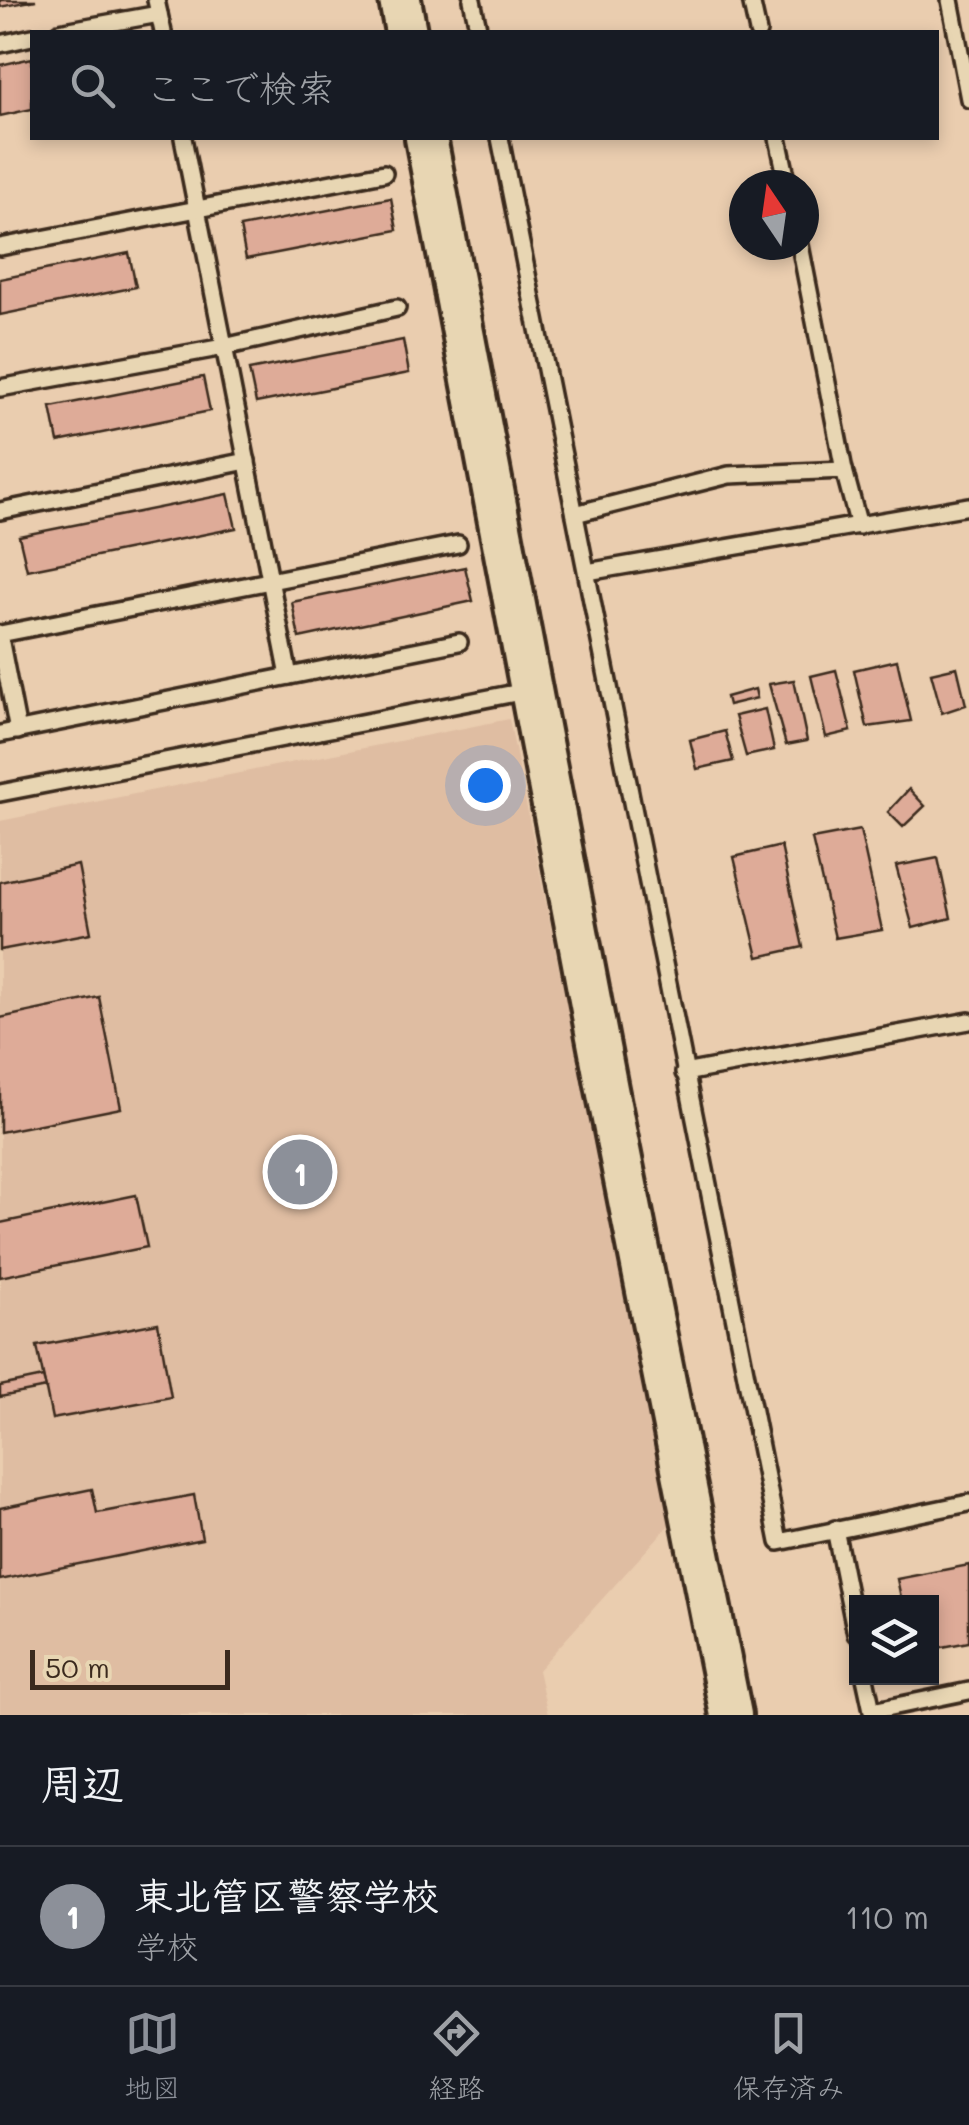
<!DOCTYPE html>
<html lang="ja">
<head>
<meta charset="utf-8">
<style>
  body { margin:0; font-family:Mali,"Klee One",sans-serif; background:#20242c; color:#f1f3f6 }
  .controls { position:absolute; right:30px; bottom:30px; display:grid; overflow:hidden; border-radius:0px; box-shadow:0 5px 15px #0003 }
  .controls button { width:90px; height:90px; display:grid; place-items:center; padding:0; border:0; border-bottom:2px solid #363941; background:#171b24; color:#f1f3f6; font:50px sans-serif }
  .compass { position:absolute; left:729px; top:170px; width:90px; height:90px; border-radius:50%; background:#171b24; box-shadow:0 5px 15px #0003; rotate:347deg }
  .scale { position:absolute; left:30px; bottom:25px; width:200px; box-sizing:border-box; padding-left:10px; border:5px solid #3b2a1e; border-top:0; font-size:28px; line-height:35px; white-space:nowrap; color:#3b2a1e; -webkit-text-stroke:8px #e8d6b3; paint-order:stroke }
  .you { position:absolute; left:485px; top:785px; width:35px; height:35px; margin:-25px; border:8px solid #fff; border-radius:50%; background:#1a73e8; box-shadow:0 0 0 15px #1a73e833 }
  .badge { display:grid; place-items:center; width:65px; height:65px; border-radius:50%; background:#8c9099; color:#fff; font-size:32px; font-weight:700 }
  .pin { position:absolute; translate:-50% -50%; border:5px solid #fff; box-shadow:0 2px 10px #0006 }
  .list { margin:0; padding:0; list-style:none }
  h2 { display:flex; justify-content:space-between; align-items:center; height:130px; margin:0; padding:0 40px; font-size:42px }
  h2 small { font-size:32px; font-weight:400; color:#9ea1a6 }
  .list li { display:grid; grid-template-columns:65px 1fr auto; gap:30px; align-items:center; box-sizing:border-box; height:140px; padding:0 40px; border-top:2px solid #363941 }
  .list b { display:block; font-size:38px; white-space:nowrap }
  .list p { margin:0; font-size:32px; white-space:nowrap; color:#9ea1a6 }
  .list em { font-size:32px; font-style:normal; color:#9ea1a6 }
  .icon { flex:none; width:55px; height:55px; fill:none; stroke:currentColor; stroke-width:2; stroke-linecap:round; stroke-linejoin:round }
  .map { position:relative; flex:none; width:969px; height:1715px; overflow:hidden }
  .search { position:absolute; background:#171b24; box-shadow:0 5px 15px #0003; left:30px; right:30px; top:30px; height:110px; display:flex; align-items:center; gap:25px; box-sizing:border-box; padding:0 35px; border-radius:0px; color:#9ea1a6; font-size:38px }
  .sheet { height:270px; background:#171b24 }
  nav { display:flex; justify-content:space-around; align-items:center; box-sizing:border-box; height:140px; border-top:2px solid #363941; background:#171b24; font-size:28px; color:#9ea1a6 }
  nav a { display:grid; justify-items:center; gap:5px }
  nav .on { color:#8c9099 }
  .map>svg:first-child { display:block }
</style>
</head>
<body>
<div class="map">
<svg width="969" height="1715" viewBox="0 0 969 1715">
  <rect width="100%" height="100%" fill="#eacdaf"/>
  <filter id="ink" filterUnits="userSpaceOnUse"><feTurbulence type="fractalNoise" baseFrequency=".01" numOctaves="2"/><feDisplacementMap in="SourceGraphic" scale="20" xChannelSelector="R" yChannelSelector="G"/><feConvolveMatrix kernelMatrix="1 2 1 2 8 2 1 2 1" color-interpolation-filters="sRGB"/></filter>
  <g filter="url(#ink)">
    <!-- built -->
    <path fill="#dfbda2" d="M509 719 671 1523 538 1670 548 1715H0V821Z"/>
    <!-- building -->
    <g fill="#deab98" stroke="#3b2a1e" stroke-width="2.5">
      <path d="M0 0H36L0 7Z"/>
      <path d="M32 58V109L0 116V65Z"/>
      <path d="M391 198 397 230 246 259 240 227Z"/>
      <path d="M129 253 136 287 0 315V279Z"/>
      <path d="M403 340 409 373 256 403 249 370Z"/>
      <path d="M203 377 210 411 58 442 51 407Z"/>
      <path d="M228 494 236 528 27 570 19 536Z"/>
      <path d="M465 567 473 601 299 638 292 602Z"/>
      <path d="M897 660 911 721 867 727 854 670Z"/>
      <path d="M957 667 966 705 942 713 931 673Z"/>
      <path d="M836 670 851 731 826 737 811 676Z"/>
      <path d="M794 680 807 741 786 745 769 684Z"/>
      <path d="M755 689 757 698 728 705 726 697Z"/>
      <path d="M765 709 774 750 746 756 735 716Z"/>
      <path d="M725 731 733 761 697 769 690 740Z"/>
      <path d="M909 789 925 806 903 827 888 812Z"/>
      <path d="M860 830 882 930 835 938 812 839Z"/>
      <path d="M781 846 803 947 758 957 734 857Z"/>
      <path d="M938 858 951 918 913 928 896 866Z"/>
      <path d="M78 865 91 933 0 950V882Z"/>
      <path d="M99 997 121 1108 0 1132V1018Z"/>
      <path d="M136 1195 147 1247 0 1277V1223Z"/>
      <path d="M158 1323 171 1397 52 1419 37 1346Z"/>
      <path d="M43 1377 46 1388 0 1397V1386Z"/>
      <path d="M92 1489 97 1513 194 1495 202 1539 0 1580V1508Z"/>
      <path d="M969 1565V1642L932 1649V1602H902L897 1579Z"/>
    </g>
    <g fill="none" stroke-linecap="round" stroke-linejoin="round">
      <!-- service casing -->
      <g stroke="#3b2a1e" stroke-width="22">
        <g id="service">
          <path d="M156 0 163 32"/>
          <path d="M472 0 479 32"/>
          <path d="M751 0 758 32"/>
          <path d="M950 0 969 99"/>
          <path d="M59 32 159 14"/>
          <path d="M0 44 32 37"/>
          <path d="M183 138 289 676"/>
          <path d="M500 138 779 1542 969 1503"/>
          <path d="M778 138 788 185"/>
          <path d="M800 245 844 470"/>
          <path d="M0 247 384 173"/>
          <path d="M0 388 224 347 397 308"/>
          <path d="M0 511 247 461"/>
          <path d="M575 514 729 475 844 470 859 526"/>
          <path d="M587 572 969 506"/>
          <path d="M0 634 458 544"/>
          <path d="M0 638 18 731"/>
          <path d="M0 734 459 642"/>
          <path d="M0 793 531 690"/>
          <path d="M684 1073 969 1021"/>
          <path d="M835 1529 856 1634"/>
          <path d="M865 1678 873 1715"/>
          <path d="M872 1711 969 1691"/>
        </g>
      </g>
      <!-- tertiary casing -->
      <g stroke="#3b2a1e" stroke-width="48">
        <g id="tertiary">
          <path d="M400 0 406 32"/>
          <path d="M426 138 607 1089 731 1715"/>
        </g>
      </g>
      <!-- service -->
      <use href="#service" stroke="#e8d6b3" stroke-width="15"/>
      <!-- tertiary -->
      <use href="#tertiary" stroke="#e8d6b3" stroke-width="40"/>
    </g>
  </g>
</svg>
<div class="controls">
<button><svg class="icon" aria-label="layers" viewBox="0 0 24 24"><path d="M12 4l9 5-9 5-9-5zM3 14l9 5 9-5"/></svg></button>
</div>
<svg class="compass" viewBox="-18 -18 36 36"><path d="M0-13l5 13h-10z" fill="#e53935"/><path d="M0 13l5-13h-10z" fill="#9ea1a6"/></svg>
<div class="scale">50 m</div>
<div class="you"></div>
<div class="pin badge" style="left:300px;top:1172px">1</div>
<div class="search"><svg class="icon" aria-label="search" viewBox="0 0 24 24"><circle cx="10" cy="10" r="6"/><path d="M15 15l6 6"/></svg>ここで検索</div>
</div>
<section class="sheet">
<h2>周辺<small></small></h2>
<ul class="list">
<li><span class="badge">1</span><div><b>東北管区警察学校</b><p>学校</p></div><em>110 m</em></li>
</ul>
</section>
<nav>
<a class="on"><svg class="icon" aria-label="map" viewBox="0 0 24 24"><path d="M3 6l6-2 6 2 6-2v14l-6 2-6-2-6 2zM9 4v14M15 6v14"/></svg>地図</a>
<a><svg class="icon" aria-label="directions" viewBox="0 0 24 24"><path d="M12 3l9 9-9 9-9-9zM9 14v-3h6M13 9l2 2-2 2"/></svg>経路</a>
<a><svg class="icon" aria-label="saved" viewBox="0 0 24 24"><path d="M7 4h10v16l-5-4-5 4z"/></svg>保存済み</a>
</nav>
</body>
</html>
